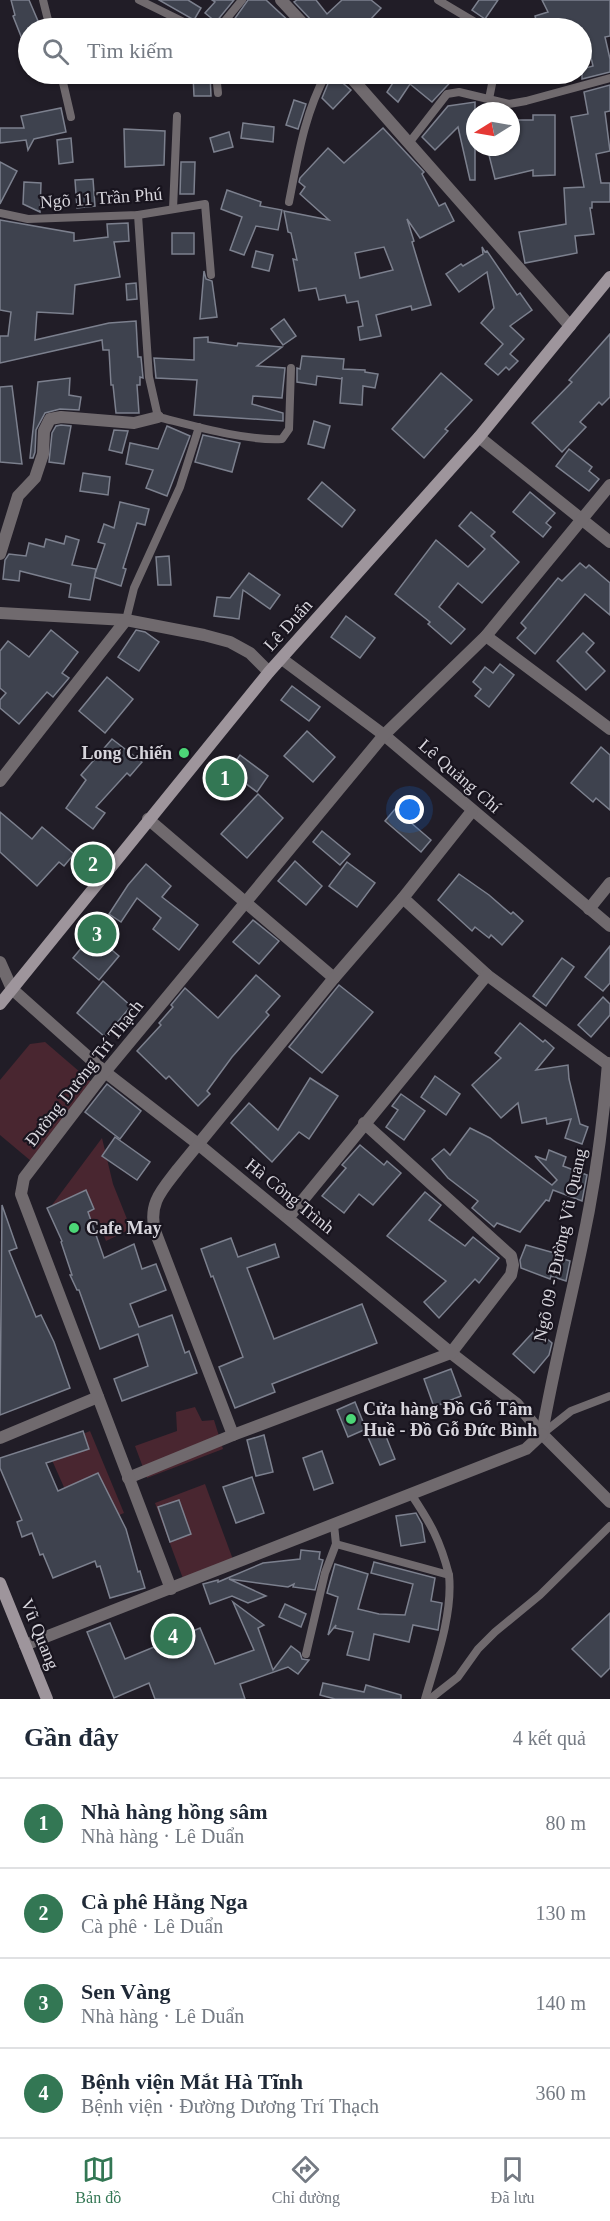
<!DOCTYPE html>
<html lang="vi">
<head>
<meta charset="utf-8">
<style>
  body { margin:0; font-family:"Times New Roman",serif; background:#f2f2f3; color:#1f2937 }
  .compass { position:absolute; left:466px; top:102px; width:54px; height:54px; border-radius:50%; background:#fff; box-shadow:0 2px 4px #0004; rotate:259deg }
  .you { position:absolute; left:410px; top:810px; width:21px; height:21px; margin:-15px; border:4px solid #fff; border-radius:50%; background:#1a73e8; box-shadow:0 0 0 9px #1a73e833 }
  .badge { display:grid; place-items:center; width:39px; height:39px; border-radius:50%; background:#337754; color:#fff; font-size:20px; font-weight:700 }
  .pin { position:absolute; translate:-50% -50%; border:3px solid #fff; box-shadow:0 2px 6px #0006 }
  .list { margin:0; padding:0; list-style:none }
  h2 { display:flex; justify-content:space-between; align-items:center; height:78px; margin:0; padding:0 24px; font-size:26px }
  h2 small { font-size:20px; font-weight:400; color:#747a83 }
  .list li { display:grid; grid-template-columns:39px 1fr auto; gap:18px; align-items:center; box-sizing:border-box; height:90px; padding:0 24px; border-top:2px solid #e0e1e3 }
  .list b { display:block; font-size:22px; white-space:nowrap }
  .list p { margin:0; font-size:20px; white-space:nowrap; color:#747a83 }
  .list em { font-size:20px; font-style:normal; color:#747a83 }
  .icon { flex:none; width:33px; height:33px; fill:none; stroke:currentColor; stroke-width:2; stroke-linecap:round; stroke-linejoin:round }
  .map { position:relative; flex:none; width:610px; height:1699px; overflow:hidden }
  .search { position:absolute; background:#fff; box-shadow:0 2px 4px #0004; left:18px; right:18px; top:18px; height:66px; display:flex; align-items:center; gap:15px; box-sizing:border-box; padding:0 21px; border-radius:33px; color:#747a83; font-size:22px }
  .sheet { height:438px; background:#fff }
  nav { display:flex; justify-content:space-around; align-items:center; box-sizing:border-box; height:84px; border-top:2px solid #e0e1e3; background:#fff; font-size:16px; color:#747a83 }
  nav a { display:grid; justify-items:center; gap:3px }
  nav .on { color:#337754 }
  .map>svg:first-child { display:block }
</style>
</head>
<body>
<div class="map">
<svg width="610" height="1699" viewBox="0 0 610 1699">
  <rect width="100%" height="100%" fill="#211d27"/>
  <!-- green -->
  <g fill="#492630">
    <path d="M45 1042 95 1085 31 1161 0 1135V1080L30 1044Z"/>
    <path d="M102 1138 113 1184 131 1229 106 1241 97 1219 54 1220 52 1205Z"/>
    <path d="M195 1407 202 1421 214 1420 223 1449 147 1478 135 1446 177 1431 176 1412Z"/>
    <path d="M90 1431 124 1513 83 1530 47 1449Z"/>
    <path d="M205 1484 235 1565 185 1584 155 1503Z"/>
  </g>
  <!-- building -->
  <g fill="#3e424e" stroke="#7c808e" stroke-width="1.5" fill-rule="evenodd">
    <path d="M11 0H29L41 28H28V54L13 16 15 15Z"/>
    <path d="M159 0H188L201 8 194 20Z"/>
    <path d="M212 0H234L216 22 205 13 215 2Z"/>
    <path d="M248 0H266L294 26 291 28H242L233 21Z"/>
    <path d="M297 0H316L327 14 342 0H371L381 8 370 20 378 28H315L313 22 294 2Z"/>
    <path d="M479 0H498L485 19 472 10Z"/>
    <path d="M542 0H610V36L605 37 610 59V72L582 79V69L593 66 587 41 582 43V28H538L535 16 548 12Z"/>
    <path d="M198 74H210L211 96H194L193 75Z"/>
    <path d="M332 74 351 90 333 109 322 98Z"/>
    <path d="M396 74H420L433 83 442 74H458L432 102 410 84 398 102 387 92 398 75Z"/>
    <path d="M610 85V111L605 112 610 151 596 154 601 183H610V202H592V208H590L594 234 575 236 577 253 525 263 519 232 566 224 564 188 584 187 571 117 588 114 584 92Z"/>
    <path d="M294 100 306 104 298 129 286 125Z"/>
    <path d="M475 102V180H470L458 127 435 150 422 137 448 106Z"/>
    <path d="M61 108 66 132 34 139 28 150 26 140 0 143V128H24L21 116Z"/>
    <path d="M533 115H555V175L533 176V170L495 179 487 147H511V120H533Z"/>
    <path d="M243 123 274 127 273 142 241 138Z"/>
    <path d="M383 128 424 172 422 174 439 206 445 203 454 221 420 238 407 219 414 241 412 242 431 305 412 310 411 306 376 315 381 336 360 340 358 327 363 326 358 301 347 303 345 295 319 300 316 288 299 291 293 259 297 260 291 233 288 232 284 211 329 220 300 194 305 187 299 182 300 178 328 148 344 163ZM384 247 393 270 360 278 355 253Z"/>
    <path d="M124 129 165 131 164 165 125 167Z"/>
    <path d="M229 132 233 147 214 152 210 138Z"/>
    <path d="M71 138 73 162 59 164 57 140Z"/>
    <path d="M0 162 17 171 0 204Z"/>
    <path d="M181 162H195L194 194H180Z"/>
    <path d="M93 179 95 206 77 208 75 180Z"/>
    <path d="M24 182 41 183 40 212 23 204Z"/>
    <path d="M227 190 261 202 260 206 282 210 278 230 256 226 244 255 230 250 242 217 221 209Z"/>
    <path d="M0 220 74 233V241L108 237 107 224 128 223 129 241 114 242 120 277 75 285 73 314 37 312 35 340 109 323 136 321 138 357H141L143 378 140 377V385H137L139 413H116L113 385H111L109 350H103L102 340 0 363V336H8L11 312 0 310Z"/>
    <rect x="172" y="233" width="22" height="21"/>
    <path d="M482 247 485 252 487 251 517 295 520 293 532 310 510 326 524 339 510 354 518 361 509 370 506 367 498 375 485 364 503 344 481 323 494 308 487 272 459 292 446 274 461 264 463 266 483 254Z"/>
    <path d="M256 251 273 255 269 271 252 267Z"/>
    <path d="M204 271 206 279 212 281 217 317 200 319Z"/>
    <path d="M136 283 137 299 127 300 126 284Z"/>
    <path d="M284 319 296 336 283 345 271 329Z"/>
    <path d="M610 334V397L602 405 599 402 580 422 586 427 562 452 532 423 572 382 569 380Z"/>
    <path d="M208 337V342L237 346 238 343 282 347 257 366 285 368 282 398 253 396 252 404 283 413V421L194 415 197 380 156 378 154 358 194 360V338Z"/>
    <path d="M302 356 344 359 343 369 365 370V372L378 374 375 388 363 386 362 405 340 403 342 377V379L317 376 316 385 297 382V368L300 369Z"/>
    <path d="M441 373 472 400 445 429 448 431 424 458 392 429Z"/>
    <path d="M70 378 69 395 81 397 79 410 60 409 45 413 36 430 35 452 33 458H30L38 382Z"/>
    <path d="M12 386 22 464 0 462V387Z"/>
    <path d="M314 421 330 426 324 448 308 444Z"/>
    <path d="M61 425 71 426 64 464 49 462 52 433 56 426Z"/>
    <path d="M167 426 190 436 167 496 146 488 153 470 126 464 130 443 158 449Z"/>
    <path d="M114 430 128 431 122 453 109 450Z"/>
    <path d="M203 435 240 443 232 472 195 462Z"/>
    <path d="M569 449 592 467 589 471 599 479 589 491 556 466Z"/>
    <path d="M83 473 110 477 108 495 80 491Z"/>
    <path d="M322 482 355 510 342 527 308 499Z"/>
    <path d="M530 492 555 513 546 523 551 527 543 537 513 512Z"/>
    <path d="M120 502 149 509 145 525 137 523 123 568 126 569 121 586 94 577 105 544 98 542 104 524 114 528Z"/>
    <path d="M471 512 495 532 491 536 519 562 482 603 458 583 439 607 465 629 451 644 428 624 430 622 395 594 436 540 468 567 485 549 459 526Z"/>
    <path d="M66 536 79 540 72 565 96 569 90 600 69 597 71 584 20 571 19 581 3 579 5 560 9 554 26 556 29 543 44 547 46 539 64 544Z"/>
    <path d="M169 556 171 585H158L156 557Z"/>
    <path d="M580 563 586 568 589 565 610 583V615L585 594 535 654 517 638 526 628 521 623 558 578 562 581Z"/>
    <path d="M249 573 280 595 270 609 243 590 239 619 214 616 217 597 230 598Z"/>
    <path d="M346 616 375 638 360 658 331 637Z"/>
    <path d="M51 630 78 652 62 673 69 678 53 697 47 692 19 724 0 708V700L6 693 0 688V651L8 641 29 657Z"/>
    <path d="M136 630 145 632 159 642 139 671 118 657Z"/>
    <path d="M583 633 594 643 586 652 605 671 586 690 557 661Z"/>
    <path d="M500 664 514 675 489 707 475 696 481 689 473 682 485 667 493 673Z"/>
    <path d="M107 677 133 699 105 733 79 711Z"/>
    <path d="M292 686 320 707 309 721 281 700Z"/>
    <path d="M307 731 335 757 313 782 284 756Z"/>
    <path d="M112 739 142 762 130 776 127 773 96 807 105 813 93 829 66 808 86 780 81 775Z"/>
    <path d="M601 747 610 755V810L596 798 593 802 571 783Z"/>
    <path d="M240 755 268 776 257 792 229 771Z"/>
    <path d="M258 794 283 818 247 858 221 834Z"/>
    <path d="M395 809 431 840 421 852 385 821Z"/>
    <path d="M0 812 32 839 42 827 74 854 64 866 59 862 37 886 0 852Z"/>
    <path d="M322 831 350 854 340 865 313 842Z"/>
    <path d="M295 861 322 886 306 905 278 881Z"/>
    <path d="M347 862 375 883 357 907 329 886Z"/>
    <path d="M146 864 171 886 162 897 198 925 179 950 153 929 161 918 137 898 121 922 109 914 128 885Z"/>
    <path d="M459 874 489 895 511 914 513 912 523 921 502 945 491 935 489 938 475 927 472 931 438 900Z"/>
    <path d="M253 920 279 941 259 964 233 942Z"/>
    <path d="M93 934 119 956 99 980 73 958Z"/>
    <path d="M610 946V983L603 991 585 977Z"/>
    <path d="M562 958 574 967 546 1006 533 996Z"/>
    <path d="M256 975 280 996 266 1012 269 1015 232 1057 207 1091 210 1094 198 1106 169 1076 166 1079 137 1051 161 1025 159 1023 173 1007 171 1005 185 988 218 1018Z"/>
    <path d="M103 981 131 1006 105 1037 77 1013Z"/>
    <path d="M339 985 373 1012 322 1073 289 1047Z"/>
    <path d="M603 997 610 1004V1015L591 1037 578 1025Z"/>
    <path d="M520 1023 543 1042 545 1040 554 1048 536 1070 568 1065 569 1079 580 1124 588 1127 582 1144 565 1138 571 1119 547 1124 546 1118 522 1123 518 1103 501 1118 472 1085 501 1058 495 1053Z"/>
    <path d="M435 1076 460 1094 446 1115 421 1097Z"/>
    <path d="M310 1078 338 1096 309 1139 299 1132 272 1162 231 1123 249 1103 278 1130Z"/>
    <path d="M107 1084 141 1111 120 1139 85 1112Z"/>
    <path d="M401 1094 425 1111 404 1140 386 1127 398 1110 392 1106Z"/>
    <path d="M470 1128 490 1138 552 1185 557 1180 535 1156 546 1160 549 1150 566 1157 563 1166 587 1175 582 1201 553 1190 549 1201 546 1200 520 1232 497 1223 494 1227 472 1208 478 1201 448 1178 432 1159 444 1149 450 1155Z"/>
    <path d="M115 1137 150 1162 137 1180 102 1156Z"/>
    <path d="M360 1145 384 1165 387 1161 401 1173 373 1205 359 1194 344 1213 322 1196 346 1168 342 1165Z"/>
    <path d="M86 1190 94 1209 88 1212 104 1258 134 1244 142 1269 156 1264 166 1290 130 1304 139 1327 172 1315 185 1353 189 1351 197 1373 122 1401 114 1379 148 1366 138 1334 100 1349 79 1290H77L70 1275H72L61 1242 62 1241 47 1208Z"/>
    <path d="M425 1192 441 1205 429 1220 465 1246 473 1237 499 1258 479 1283 475 1279 439 1318 424 1302 446 1281 387 1236Z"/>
    <path d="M2 1205 17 1248 9 1251 36 1317 41 1315 54 1342 70 1388 0 1415Z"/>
    <path d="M231 1238 238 1257 275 1244 279 1257 247 1268 274 1339 362 1304 377 1343 272 1384 275 1392 235 1408 219 1367 243 1357 213 1276 211 1277 201 1249Z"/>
    <path d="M526 1245 558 1254 557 1257 570 1261 566 1281 551 1276 550 1279 521 1268 520 1260Z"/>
    <path d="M536 1329 552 1343 549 1355 534 1373 513 1354Z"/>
    <path d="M451 1369 461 1396 434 1407 424 1379Z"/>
    <path d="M355 1402 366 1429 348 1437 337 1410Z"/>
    <path d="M383 1429 395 1459 380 1465 367 1435Z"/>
    <path d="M83 1431 89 1449 46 1463 58 1491 98 1473 126 1529 138 1572 140 1571 145 1588 110 1598 100 1566 97 1567 95 1561 53 1578 43 1554 40 1555 32 1533 22 1537 17 1522 22 1520 0 1468V1458Z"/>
    <path d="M264 1435 273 1472 256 1476 247 1440Z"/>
    <path d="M322 1451 333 1483 314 1490 303 1458Z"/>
    <path d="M252 1477 264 1513 236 1523 223 1487Z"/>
    <path d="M179 1500 191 1534 170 1542 158 1507Z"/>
    <path d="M416 1513 422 1524 425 1542 401 1546 396 1516Z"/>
    <path d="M301 1550 320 1552 319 1559 323 1560 315 1590 293 1587 294 1584 288 1587 229 1579 266 1596 248 1603 232 1596 210 1604 203 1584 218 1580V1582L263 1563 300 1559Z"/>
    <path d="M374 1562 435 1578 431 1601 442 1603 438 1630 413 1625 409 1642 374 1634 369 1660 347 1655 353 1632 335 1628 336 1625 328 1635 338 1597 327 1593 335 1564 368 1574 358 1609 379 1614 405 1615 413 1584 371 1573Z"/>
    <path d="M233 1602 264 1625 258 1628 273 1670 291 1646 300 1653 302 1659 309 1660 298 1674 288 1667 240 1684 245 1699H155L149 1683 114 1698 87 1632 110 1623 125 1659 200 1628 215 1664 254 1650Z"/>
    <path d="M285 1604 306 1614 301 1627 279 1617Z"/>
    <path d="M610 1613V1668L601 1677 572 1649Z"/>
    <path d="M323 1683 364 1692 366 1685 401 1695V1699H335L320 1695Z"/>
  </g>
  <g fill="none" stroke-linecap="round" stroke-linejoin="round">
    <!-- service -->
    <g stroke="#706a6e" stroke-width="8">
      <path d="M43 0 50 28"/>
      <path d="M139 0 196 28"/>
      <path d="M438 0 485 28"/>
      <path d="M219 28 242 0"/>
      <path d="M61 74 71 117"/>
      <path d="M216 74 218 93"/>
      <path d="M489 99 494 74"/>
      <path d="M409 143 447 94 459 92 509 104 526 101 610 78"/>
      <path d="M289 202C298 157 304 115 326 74"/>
      <path d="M173 209 177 116"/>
      <path d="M0 213 28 219 138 215 205 204 211 275"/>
      <path d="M138 215 149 377 158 417C194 426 245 441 282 439L289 429 291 368"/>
      <path d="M126 620 134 588 180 487 199 427"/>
      <path d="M542 1434 571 1411 610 1396"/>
      <path d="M411 1494C431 1524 440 1540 449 1575"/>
      <path d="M336 1544 449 1575C453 1614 436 1661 425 1699"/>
      <path d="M306 1654 325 1573 336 1544 334 1525"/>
      <path d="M430 1699 458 1677 478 1649 495 1632 540 1595 610 1526"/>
    </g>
    <!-- minor -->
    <g stroke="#706a6e" stroke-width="12">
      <path d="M281 0 307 28"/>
      <path d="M348 74 570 326"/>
      <path d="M479 437 610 542"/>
      <path d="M0 554 18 496 35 478 43 454 44 431 50 419 61 417 134 423 158 417"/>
      <path d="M0 613 126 620 204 635 230 642 250 653 269 672"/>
      <path d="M486 636 610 729"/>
      <path d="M282 659 384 735 610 926"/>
      <path d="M0 781 126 620"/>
      <path d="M148 819 334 978"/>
      <path d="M403 898 487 975 610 1066"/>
      <path d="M589 909 610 883"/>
      <path d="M0 962 12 989 105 1072 198 1144 451 1353 517 1404 542 1434 610 1502"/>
      <path d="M289 1217 487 975"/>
      <path d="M542 1434C553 1370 569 1308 582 1245 595 1185 603 1124 608 1063"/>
      <path d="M233 1435 155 1231C148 1203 162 1190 178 1169L334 978 403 898 472 811"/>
      <path d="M0 1438 98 1397"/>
      <path d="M128 1478 233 1435 451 1353 511 1275 513 1265 511 1256 364 1123"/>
      <path d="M171 1589 21 1194 24 1178 105 1072 384 735 486 636 610 485"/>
      <path d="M25 1645 526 1449 542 1434"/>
    </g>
    <!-- secondary -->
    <g stroke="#9e959c" stroke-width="12">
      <path d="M0 1004 269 672 479 437 610 277"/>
      <path d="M0 1583 47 1699"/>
    </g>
  </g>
  <!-- markers -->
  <g fill="#4cd677" stroke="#18141e" stroke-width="2">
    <circle cx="184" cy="753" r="6"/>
    <circle cx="74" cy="1228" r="6"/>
    <circle cx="351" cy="1419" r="6"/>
  </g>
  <g text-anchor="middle" stroke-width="4.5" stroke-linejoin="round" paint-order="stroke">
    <!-- street labels -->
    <g font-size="18" fill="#d7d5dc" stroke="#18141e">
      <text transform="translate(101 198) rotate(-4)" y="6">Ngõ 11 Trần Phú</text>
      <text transform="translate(288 625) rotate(-48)" y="6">Lê Duẩn</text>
      <text transform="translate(460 776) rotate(41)" y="6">Lê Quảng Chí</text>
      <text transform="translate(84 1073) rotate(-52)" y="6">Đường Dương Trí Thạch</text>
      <text transform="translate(290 1196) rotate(39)" y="6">Hà Công Trình</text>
      <text transform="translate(560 1245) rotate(-78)" y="6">Ngõ 09 - Đường Vũ Quang</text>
      <text transform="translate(40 1634) rotate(68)" y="6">Vũ Quang</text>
    </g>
    <!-- poi labels -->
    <g font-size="18" font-weight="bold" fill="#d7d5dc" stroke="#18141e" text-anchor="start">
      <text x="172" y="759" text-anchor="end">Long Chiến</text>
      <text x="86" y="1234">Cafe May</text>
      <text x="363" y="1415">Cửa hàng Đồ Gỗ Tâm<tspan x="363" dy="21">Huề - Đồ Gỗ Đức Bình</tspan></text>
    </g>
  </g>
</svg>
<svg class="compass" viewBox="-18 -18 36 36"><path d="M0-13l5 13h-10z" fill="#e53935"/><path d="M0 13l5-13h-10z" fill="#747a83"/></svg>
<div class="you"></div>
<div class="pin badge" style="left:225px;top:778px">1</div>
<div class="pin badge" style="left:93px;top:864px">2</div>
<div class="pin badge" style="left:97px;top:934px">3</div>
<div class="pin badge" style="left:173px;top:1636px">4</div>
<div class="search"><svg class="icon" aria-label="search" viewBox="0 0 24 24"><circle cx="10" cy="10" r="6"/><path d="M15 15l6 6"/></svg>Tìm kiếm</div>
</div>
<section class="sheet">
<h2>Gần đây<small>4 kết quả</small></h2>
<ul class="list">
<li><span class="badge">1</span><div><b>Nhà hàng hồng sâm</b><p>Nhà hàng · Lê Duẩn</p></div><em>80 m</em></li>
<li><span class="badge">2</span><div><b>Cà phê Hằng Nga</b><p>Cà phê · Lê Duẩn</p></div><em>130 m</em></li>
<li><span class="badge">3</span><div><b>Sen Vàng</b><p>Nhà hàng · Lê Duẩn</p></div><em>140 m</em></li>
<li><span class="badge">4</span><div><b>Bệnh viện Mắt Hà Tĩnh</b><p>Bệnh viện · Đường Dương Trí Thạch</p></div><em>360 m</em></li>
</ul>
</section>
<nav>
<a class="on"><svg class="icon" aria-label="map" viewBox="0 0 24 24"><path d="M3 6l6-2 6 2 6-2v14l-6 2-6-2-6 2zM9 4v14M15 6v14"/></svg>Bản đồ</a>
<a><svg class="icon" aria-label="directions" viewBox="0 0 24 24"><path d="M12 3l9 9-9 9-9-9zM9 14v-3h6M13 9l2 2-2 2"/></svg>Chỉ đường</a>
<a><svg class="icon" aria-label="saved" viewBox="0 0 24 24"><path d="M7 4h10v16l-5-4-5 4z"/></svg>Đã lưu</a>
</nav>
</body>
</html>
